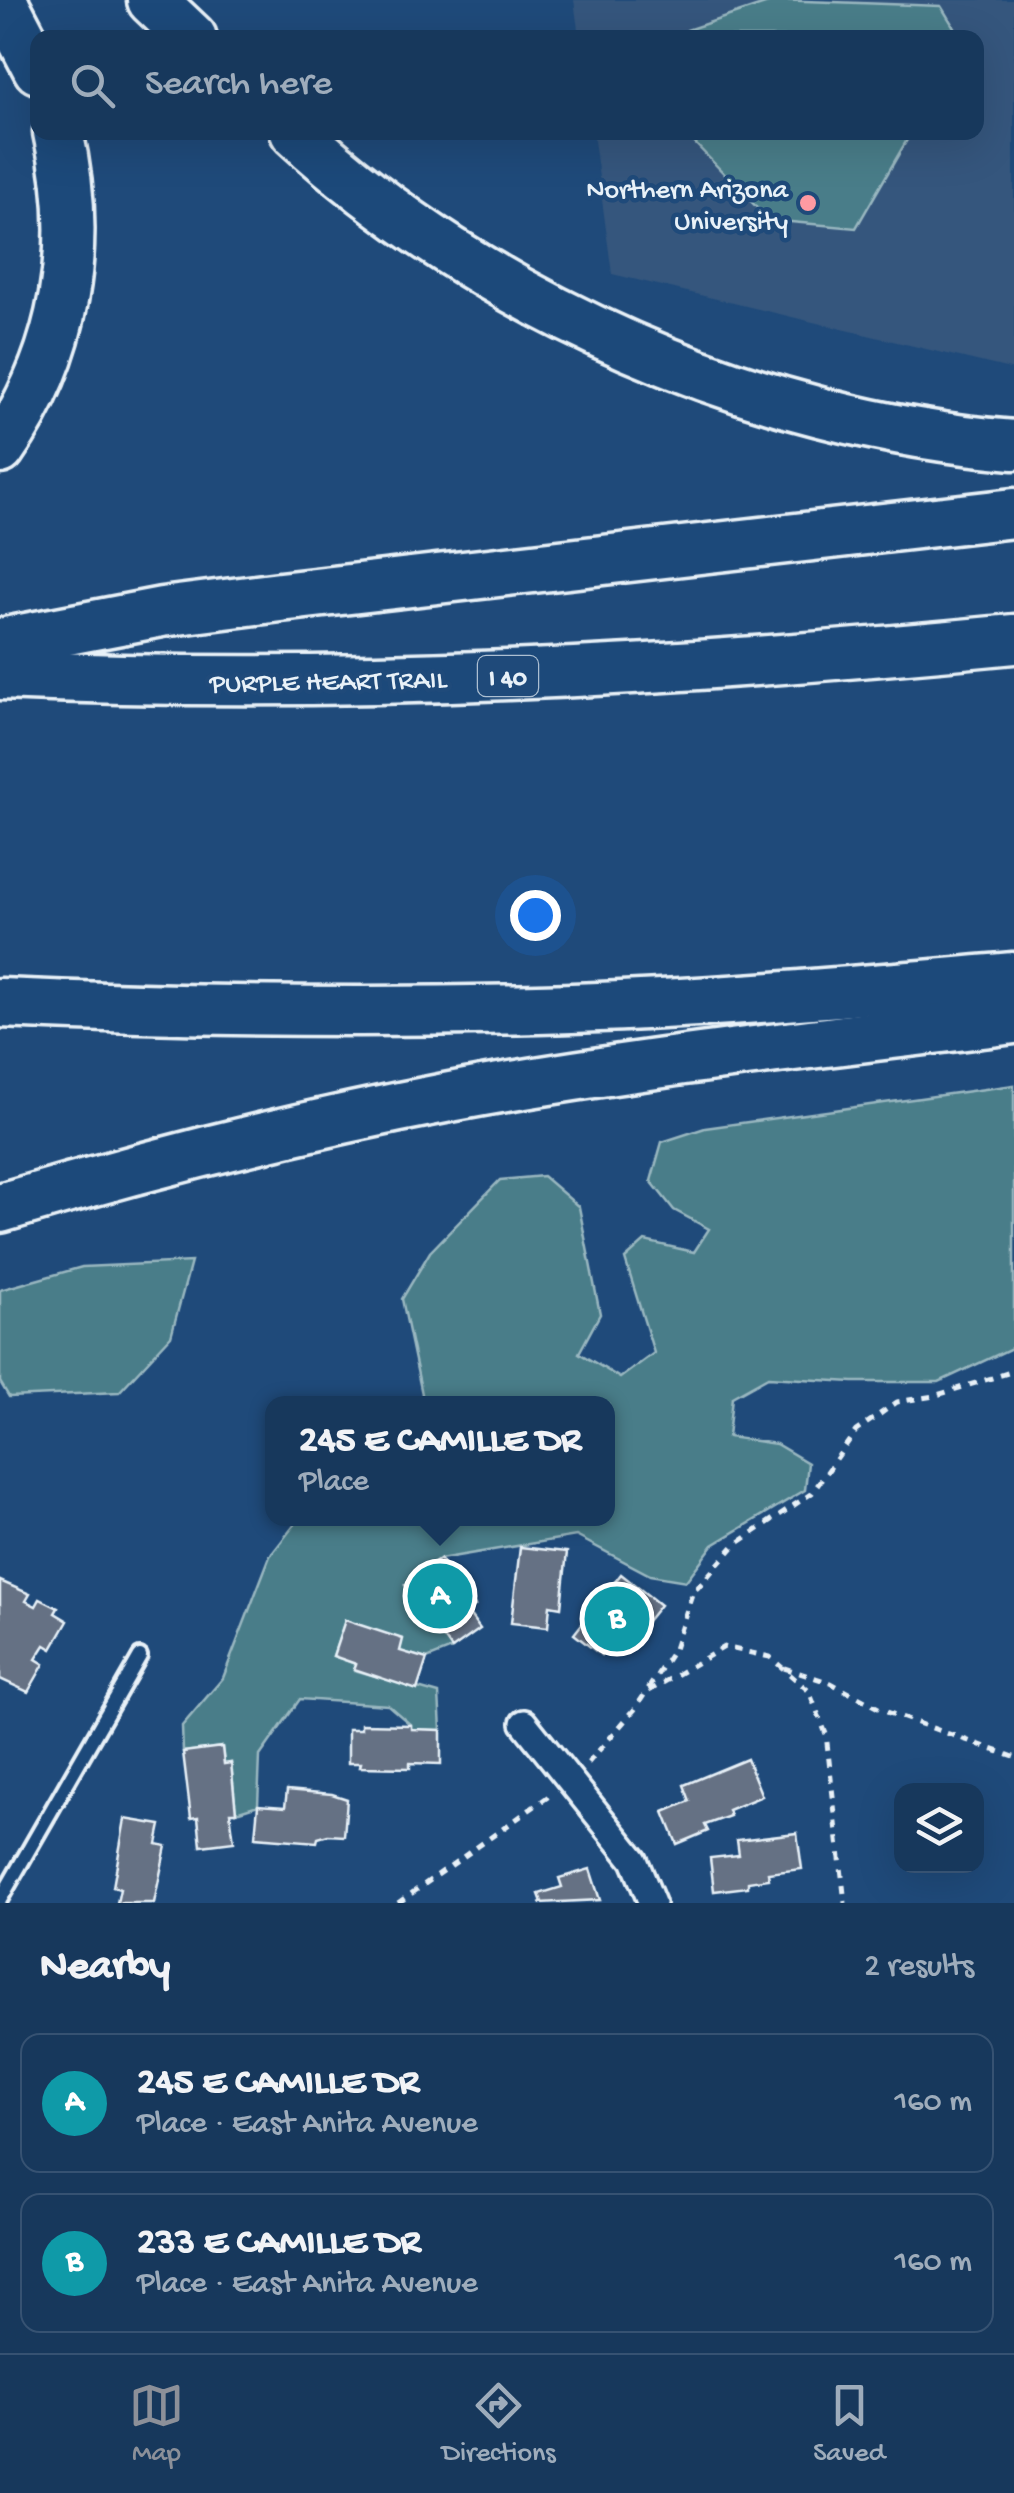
<!DOCTYPE html>
<html lang="en">
<head>
<meta charset="utf-8">
<style>
  body { margin:0; font-family:"Gochi Hand",sans-serif; background:#203f62; color:#f1f3f6 }
  .controls { position:absolute; right:30px; bottom:30px; display:grid; overflow:hidden; border-radius:20px; box-shadow:0 10px 40px #0002 }
  .controls button { width:90px; height:90px; display:grid; place-items:center; padding:0; border:0; border-bottom:2px solid #365272; background:#17385c; color:#f1f3f6; font:50px sans-serif }
  .you { position:absolute; left:535px; top:915px; width:35px; height:35px; margin:-25px; border:8px solid #fff; border-radius:50%; background:#1a73e8; box-shadow:0 0 0 15px #1a73e833 }
  .badge { display:grid; place-items:center; width:65px; height:65px; border-radius:50%; background:#8c9099; color:#fff; font-size:32px; font-weight:700 }
  .pin { position:absolute; translate:-50% -50%; border:5px solid #fff; box-shadow:0 2px 10px #0006 }
  .popup { position:absolute; left:265px; top:1396px; width:350px; height:130px; box-sizing:border-box; display:grid; place-content:center; border-radius:20px; background:#17385c; filter:drop-shadow(0 2px 8px #0005); font-size:32px; white-space:nowrap; color:#9eacbb }
  .popup b { font-size:38px; color:#f1f3f6 }
  .popup::after { content:''; position:absolute; left:50%; top:100%; margin-left:-20px; border:20px solid transparent; border-top-color:#17385c }
  .list { margin:0; padding:0; list-style:none }
  h2 { display:flex; justify-content:space-between; align-items:center; height:130px; margin:0; padding:0 40px; font-size:42px }
  h2 small { font-size:32px; font-weight:400; color:#9eacbb }
  .list li { display:grid; grid-template-columns:65px 1fr auto; gap:30px; align-items:center; box-sizing:border-box; height:140px; margin:0 20px 20px; padding:0 20px; border:2px solid #365272; border-radius:20px }
  .list b { display:block; font-size:38px; white-space:nowrap }
  .list p { margin:0; font-size:32px; white-space:nowrap; color:#9eacbb }
  .list em { font-size:32px; font-style:normal; color:#9eacbb }
  .icon { flex:none; width:55px; height:55px; fill:none; stroke:currentColor; stroke-width:2; stroke-linecap:round; stroke-linejoin:round }
  .map { position:relative; flex:none; width:1014px; height:1903px; overflow:hidden }
  .search { position:absolute; background:#17385c; box-shadow:0 10px 40px #0002; left:30px; right:30px; top:30px; height:110px; display:flex; align-items:center; gap:25px; box-sizing:border-box; padding:0 35px; border-radius:20px; color:#9eacbb; font-size:38px }
  .sheet { height:450px; background:#17385c }
  nav { display:flex; justify-content:space-around; align-items:center; box-sizing:border-box; height:140px; border-top:2px solid #365272; background:#17385c; font-size:28px; color:#9eacbb }
  nav a { display:grid; justify-items:center; gap:5px }
  nav .on { color:#8c9099 }
  .map>svg:first-child { display:block }
</style>
</head>
<body>
<div class="map">
<svg width="1014" height="1903" viewBox="0 0 1014 1903">
  <rect width="100%" height="100%" fill="#1f4a7a"/>
  <filter id="ink" filterUnits="userSpaceOnUse"><feTurbulence type="fractalNoise" baseFrequency=".01" numOctaves="2"/><feDisplacementMap in="SourceGraphic" scale="20" xChannelSelector="R" yChannelSelector="G"/><feConvolveMatrix kernelMatrix="1 2 1 2 8 2 1 2 1" color-interpolation-filters="sRGB"/></filter>
  <g filter="url(#ink)">
    <!-- built -->
    <path fill="#34567d" d="M574 0H1014V370L612 274 593 133 976 132V38L579 37Z"/>
    <!-- green -->
    <g fill="#4a7d89" stroke="#99b7c0" stroke-width="2.5">
      <path d="M777 0 941 6 960 37H686L687 30Z"/>
      <path d="M685 133V132L911 133 856 228 769 220Z"/>
      <path d="M1014 1085V1347L939 1382H853L768 1377 732 1397 728 1437 776 1444 808 1463 805 1490 713 1545 686 1581 650 1575 576 1536 440 1559 406 1585 452 1649 427 1659 400 1651 402 1639 345 1621 333 1656 356 1664 354 1670 439 1694 441 1730 411 1729V1725L388 1705 300 1699 260 1756 258 1805 236 1812 231 1763 224 1764 222 1747 183 1752 182 1726 223 1678 270 1556 299 1519 608 1518V1404L417 1403 422 1394 402 1299 430 1252 500 1180 543 1176 579 1207 600 1314 579 1353 620 1378 654 1353 625 1259 645 1241 694 1252 709 1229 674 1210 651 1181 662 1142 705 1128Z"/>
      <path d="M191 1262 171 1336 119 1392 9 1397 0 1382V1290L82 1267Z"/>
    </g>
    <!-- building -->
    <g fill="#657184" stroke="#e8f1f8" stroke-width="2.5">
      <path d="M520 1547 567 1552 561 1607 550 1605 548 1627 511 1623Z"/>
      <path d="M440 1559 475 1606 467 1611 480 1629 452 1649 405 1585Z"/>
      <path d="M621 1574 660 1605 626 1647 615 1638 601 1655 574 1634Z"/>
      <path d="M0 1581 30 1594 26 1601 36 1606 40 1599 58 1608 55 1613 68 1621 52 1649 45 1645 36 1659 44 1664 28 1692 0 1679Z"/>
      <path d="M345 1620 403 1639 400 1651 427 1659 417 1690 354 1669 356 1664 333 1656Z"/>
      <path d="M361 1724 411 1725V1729L441 1730V1764L410 1763V1768L360 1767 361 1763H348V1729H361Z"/>
      <path d="M222 1747 224 1764 231 1763 236 1812H230L234 1842 201 1846 198 1817 191 1818 183 1752Z"/>
      <path d="M747 1759 762 1796 728 1810 730 1816 705 1825 708 1831 677 1844 664 1812 690 1801 684 1785Z"/>
      <path d="M287 1790 332 1794 347 1799 344 1836 328 1835 318 1838 317 1842 255 1837 258 1805 285 1807Z"/>
      <path d="M125 1819 161 1825 157 1844 166 1846 154 1903H117L120 1889 113 1887Z"/>
      <path d="M797 1833 802 1869 768 1873 769 1879 748 1882V1887L714 1891 710 1858 739 1855 737 1840Z"/>
      <path d="M590 1869 600 1900 539 1903 542 1902 539 1894 562 1887 559 1878Z"/>
    </g>
    <g fill="none" stroke-linecap="round" stroke-linejoin="round">
      <!-- service casing -->
      <g stroke="#e8f1f8" stroke-width="20">
        <path id="service" d="M0 1900 140 1656"/>
      </g>
      <!-- minor casing -->
      <g stroke="#e8f1f8" stroke-width="32">
        <path id="minor" d="M524 1723 634 1860 652 1903"/>
      </g>
      <!-- motorway casing -->
      <g stroke="#e8f1f8" stroke-width="55">
        <g id="motorway">
          <path d="M2 0 38 69"/>
          <path d="M152 0 192 38"/>
          <path d="M295 132C484 306 758 425 1014 445"/>
          <path d="M0 449C66 355 84 244 58 132"/>
          <path d="M0 643 162 612 280 597 1014 513"/>
          <path d="M0 675C339 690 677 672 1014 639"/>
          <path d="M0 1003C179 1011 358 1013 538 1009 697 1005 856 991 1014 977"/>
          <path d="M0 1208C148 1164 298 1126 450 1097 636 1062 826 1043 1014 1019"/>
        </g>
      </g>
      <!-- path -->
      <g stroke="#e8f1f8" stroke-width="5" stroke-dasharray="8 8" stroke-linecap="butt">
        <path d="M784 1668 831 1683 884 1711 1014 1757"/>
        <path d="M649 1691 724 1647 770 1657 809 1691 826 1734 845 1903"/>
        <path d="M588 1763 635 1709 674 1649 692 1594 735 1545 812 1493 856 1431 897 1402 934 1396 1014 1371"/>
        <path d="M398 1903 549 1796"/>
      </g>
      <!-- service -->
      <use href="#service" stroke="#1f4a7a" stroke-width="12"/>
      <!-- minor -->
      <use href="#minor" stroke="#1f4a7a" stroke-width="25"/>
      <!-- motorway -->
      <use href="#motorway" stroke="#1f4a7a" stroke-width="48"/>
    </g>
  </g>
  <!-- markers -->
  <circle fill="#ff9aa2" stroke="#1f4a7a" stroke-width="4" cx="808" cy="203" r="10"/>
  <g text-anchor="middle" stroke-width="9" stroke-linejoin="round" paint-order="stroke">
    <!-- shield labels -->
    <rect fill="#1f4a7a" stroke="#acbfd2" stroke-width="2.5" x="478" y="656" width="60" height="40" rx="8"/>
    <g font-size="25" font-weight="bold" fill="#e8f1f8">
      <text x="508" y="685">I 40</text>
    </g>
    <!-- poi labels -->
    <g font-size="28" fill="#e8f1f8" stroke="#1f4a7a" text-anchor="end">
      <text x="788" y="197">Northern Arizona<tspan x="788" dy="32">University</tspan></text>
    </g>
    <!-- street labels -->
    <g font-size="28" fill="#e8f1f8" stroke="#1f4a7a">
      <text transform="translate(328 679) rotate(-1)" y="10">PURPLE HEART TRAIL</text>
    </g>
  </g>
</svg>
<div class="controls">
<button><svg class="icon" aria-label="layers" viewBox="0 0 24 24"><path d="M12 4l9 5-9 5-9-5zM3 14l9 5 9-5"/></svg></button>
</div>
<div class="you"></div>
<div class="pin badge" style="left:440px;top:1596px;background:#0f9aa8">A</div>
<div class="popup"><b>245 E CAMILLE DR</b>Place</div>
<div class="pin badge" style="left:617px;top:1619px;background:#0f9aa8">B</div>
<div class="search"><svg class="icon" aria-label="search" viewBox="0 0 24 24"><circle cx="10" cy="10" r="6"/><path d="M15 15l6 6"/></svg>Search here</div>
</div>
<section class="sheet">
<h2>Nearby<small>2 results</small></h2>
<ul class="list">
<li><span class="badge" style="background:#0f9aa8">A</span><div><b>245 E CAMILLE DR</b><p>Place · East Anita Avenue</p></div><em>160 m</em></li>
<li><span class="badge" style="background:#0f9aa8">B</span><div><b>233 E CAMILLE DR</b><p>Place · East Anita Avenue</p></div><em>160 m</em></li>
</ul>
</section>
<nav>
<a class="on"><svg class="icon" aria-label="map" viewBox="0 0 24 24"><path d="M3 6l6-2 6 2 6-2v14l-6 2-6-2-6 2zM9 4v14M15 6v14"/></svg>Map</a>
<a><svg class="icon" aria-label="directions" viewBox="0 0 24 24"><path d="M12 3l9 9-9 9-9-9zM9 14v-3h6M13 9l2 2-2 2"/></svg>Directions</a>
<a><svg class="icon" aria-label="saved" viewBox="0 0 24 24"><path d="M7 4h10v16l-5-4-5 4z"/></svg>Saved</a>
</nav>
</body>
</html>
